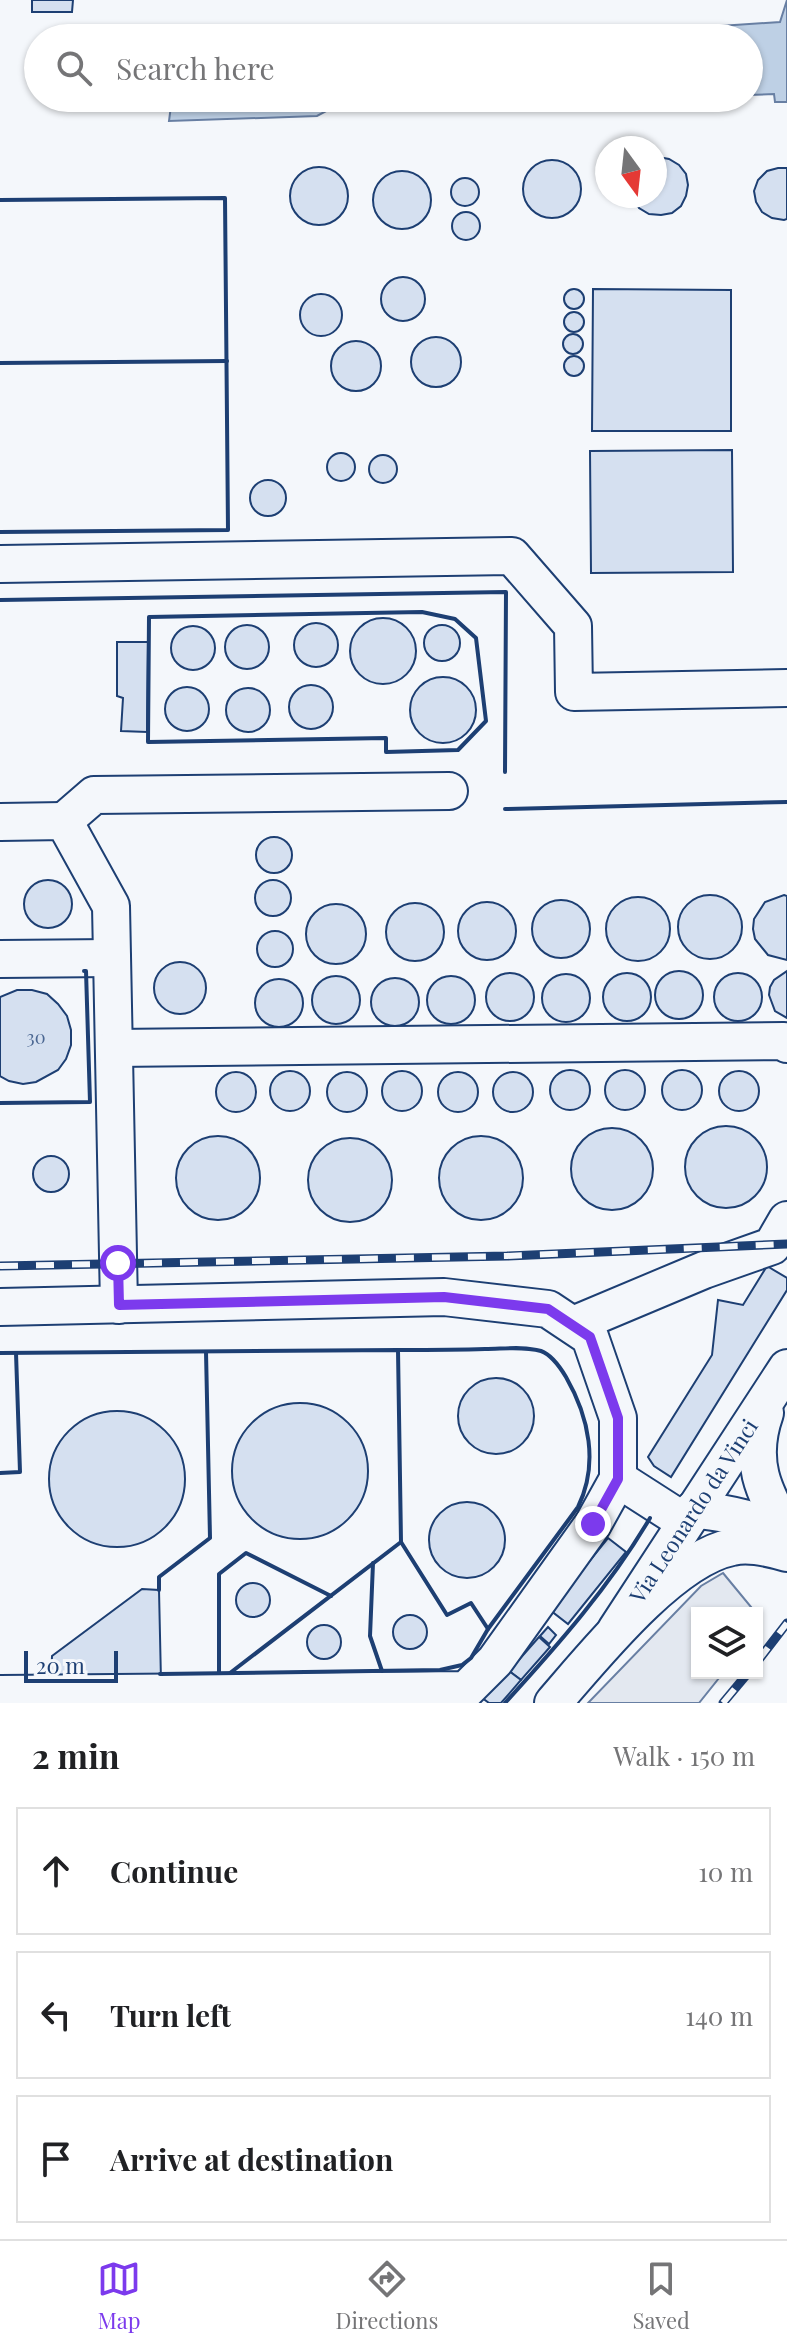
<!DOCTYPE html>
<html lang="en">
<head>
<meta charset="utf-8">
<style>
  body { margin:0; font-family:"Playfair Display",serif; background:#f2f2f2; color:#202124 }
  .controls { position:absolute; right:24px; bottom:24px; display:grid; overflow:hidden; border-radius:0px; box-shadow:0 2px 6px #0004 }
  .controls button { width:72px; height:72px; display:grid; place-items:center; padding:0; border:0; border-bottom:2px solid #e0e0e0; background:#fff; color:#202124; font:40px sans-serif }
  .compass { position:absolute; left:595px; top:136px; width:72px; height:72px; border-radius:50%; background:#fff; box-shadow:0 2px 6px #0004; rotate:165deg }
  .scale { position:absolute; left:24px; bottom:20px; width:94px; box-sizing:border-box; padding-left:8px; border:4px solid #1d3f73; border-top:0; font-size:22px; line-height:28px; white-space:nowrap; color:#1d3f73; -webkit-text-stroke:6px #f4f7fb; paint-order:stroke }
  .stop { position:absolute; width:24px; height:24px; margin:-18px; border:6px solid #7c3aed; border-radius:50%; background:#fff }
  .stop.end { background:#7c3aed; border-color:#fff; box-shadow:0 2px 8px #0008 }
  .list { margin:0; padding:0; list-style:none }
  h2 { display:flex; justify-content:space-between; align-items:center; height:104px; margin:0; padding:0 32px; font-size:34px }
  h2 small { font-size:26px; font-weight:400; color:#757577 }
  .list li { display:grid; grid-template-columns:52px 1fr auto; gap:24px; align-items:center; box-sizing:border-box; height:128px; margin:0 16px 16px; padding:0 16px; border:2px solid #e0e0e0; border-radius:0px }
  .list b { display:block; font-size:30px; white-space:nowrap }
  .list em { font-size:26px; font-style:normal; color:#757577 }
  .icon { flex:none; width:44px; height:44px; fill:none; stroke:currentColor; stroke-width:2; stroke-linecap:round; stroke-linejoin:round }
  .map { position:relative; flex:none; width:787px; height:1703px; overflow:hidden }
  .search { position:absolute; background:#fff; box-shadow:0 2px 6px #0004; left:24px; right:24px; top:24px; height:88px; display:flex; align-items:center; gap:20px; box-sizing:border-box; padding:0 28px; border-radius:44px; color:#757577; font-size:30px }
  .sheet { height:536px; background:#fff }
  nav { display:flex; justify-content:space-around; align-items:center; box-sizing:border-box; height:112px; border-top:2px solid #e0e0e0; background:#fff; font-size:22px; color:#757577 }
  nav a { display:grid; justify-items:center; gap:4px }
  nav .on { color:#7c3aed }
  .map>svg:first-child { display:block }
</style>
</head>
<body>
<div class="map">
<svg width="787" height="1703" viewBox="0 0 787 1703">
  <rect width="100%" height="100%" fill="#f4f7fb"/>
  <!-- parking -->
  <path fill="#e3e8f0" stroke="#687fa3" stroke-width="2" d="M723 1573 756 1613H697V1673H723L699 1703H588L701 1586Z"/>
  <!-- water -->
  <g fill="#bed0e5" stroke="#687fa3" stroke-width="2">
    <path d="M787 0V102H775L774 94 749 95V38H541L780 22Z"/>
    <path d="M172 98H693L466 111 457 99 383 105 380 111 328 110 317 116 169 121Z"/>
  </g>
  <!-- building -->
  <g fill="#d5e0f0" stroke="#1d3f73" stroke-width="2">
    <path d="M32 0H73L72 12H32Z"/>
    <path d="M658 157 669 159 679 165 686 174 688 185 686 196 681 206 672 213 661 215 649 214 639 208 632 196H655V158Z"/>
    <circle cx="552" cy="189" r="29"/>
    <circle cx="319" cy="196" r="29"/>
    <path d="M778 168H787V219L784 220 772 218 762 212 756 202 754 191 758 180 767 171Z"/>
    <circle cx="402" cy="200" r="29"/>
    <circle cx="465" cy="192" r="14"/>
    <circle cx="466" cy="226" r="14"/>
    <circle cx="403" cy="299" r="22"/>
    <circle cx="574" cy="299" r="10"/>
    <path d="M593 289 731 290V431H592Z"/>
    <circle cx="321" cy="315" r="21"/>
    <circle cx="574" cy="322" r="10"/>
    <circle cx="573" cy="344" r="10"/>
    <circle cx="436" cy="362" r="25"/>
    <circle cx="356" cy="366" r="25"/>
    <circle cx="574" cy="366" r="10"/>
    <path d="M732 450 733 572 591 573 590 451Z"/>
    <circle cx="341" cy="467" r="14"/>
    <circle cx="383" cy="469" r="14"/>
    <circle cx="268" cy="498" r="18"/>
    <circle cx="383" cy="651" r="33"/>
    <circle cx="316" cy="645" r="22"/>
    <circle cx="247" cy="647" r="22"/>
    <circle cx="442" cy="643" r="18"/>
    <circle cx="193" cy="648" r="22"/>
    <path d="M117 642H148L147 732 121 731 123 698 117 696Z"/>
    <circle cx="443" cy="710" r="33"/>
    <circle cx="311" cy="707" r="22"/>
    <circle cx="187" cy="709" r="22"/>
    <circle cx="248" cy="710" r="22"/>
    <circle cx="274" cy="855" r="18"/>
    <circle cx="273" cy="898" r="18"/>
    <circle cx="48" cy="904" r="24"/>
    <path d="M784 895 787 896V960L768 955 755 939 753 929 754 919 765 902Z"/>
    <circle cx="710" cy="927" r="32"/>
    <circle cx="638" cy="929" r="32"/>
    <circle cx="561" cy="929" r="29"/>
    <circle cx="487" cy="931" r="29"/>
    <circle cx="415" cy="932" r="29"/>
    <circle cx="336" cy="934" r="30"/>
    <circle cx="275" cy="949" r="18"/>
    <circle cx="180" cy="988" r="26"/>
    <path d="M787 971V1018L775 1011 769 995 770 987 774 980Z"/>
    <circle cx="679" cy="995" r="24"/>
    <circle cx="738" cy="997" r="24"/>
    <circle cx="510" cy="997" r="24"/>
    <circle cx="627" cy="997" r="24"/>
    <circle cx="566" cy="998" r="24"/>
    <circle cx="336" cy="1000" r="24"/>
    <circle cx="451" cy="1000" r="24"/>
    <circle cx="395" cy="1002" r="24"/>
    <circle cx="279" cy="1003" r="24"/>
    <path d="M17 990H32L47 994 58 1004 67 1016 71 1030V1045L66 1059 58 1070 36 1082 23 1084 9 1081 0 1076V997Z"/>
    <circle cx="625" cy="1090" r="20"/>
    <circle cx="570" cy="1090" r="20"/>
    <circle cx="682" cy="1090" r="20"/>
    <circle cx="402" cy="1091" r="20"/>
    <circle cx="739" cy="1091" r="20"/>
    <circle cx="290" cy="1091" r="20"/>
    <circle cx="347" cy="1092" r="20"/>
    <circle cx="513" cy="1092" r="20"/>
    <circle cx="236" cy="1092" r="20"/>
    <circle cx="458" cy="1092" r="20"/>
    <circle cx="726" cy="1167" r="41"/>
    <circle cx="612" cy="1169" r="41"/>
    <circle cx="218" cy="1178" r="42"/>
    <circle cx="481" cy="1178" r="42"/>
    <circle cx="350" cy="1180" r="42"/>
    <circle cx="51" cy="1174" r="18"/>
    <path d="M767 1266 787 1278V1290L671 1477 654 1466 648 1457 712 1355 718 1300 743 1305Z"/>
    <circle cx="496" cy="1416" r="38"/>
    <circle cx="300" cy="1471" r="68"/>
    <circle cx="117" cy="1479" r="68"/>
    <circle cx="467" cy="1540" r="38"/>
    <path d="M608 1538 626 1552 568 1624 550 1610Z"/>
    <circle cx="253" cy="1600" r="17"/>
    <path d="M142 1589 159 1590 161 1681 51 1682 52 1656Z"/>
    <circle cx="410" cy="1632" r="17"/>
    <circle cx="324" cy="1642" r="17"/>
    <path d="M548 1627 556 1635 549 1644 540 1636Z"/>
    <path d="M539 1637 550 1647 521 1680 509 1671Z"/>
    <path d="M505 1668 521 1680 501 1703H489L481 1697Z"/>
  </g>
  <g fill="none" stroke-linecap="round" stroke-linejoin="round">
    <!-- minor casing -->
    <g stroke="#1d3f73" stroke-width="40">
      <g id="minor">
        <path d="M0 564 512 556 573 626 574 692 787 688"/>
        <path d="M64 821 94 795 449 791"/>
        <path d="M0 822 64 821 111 906 119 1305"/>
        <path d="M0 959 112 958"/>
        <path d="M114 1048 784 1041 787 1044"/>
        <path d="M0 1307 444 1297 548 1309 590 1337 618 1418V1479L593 1524 495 1661 466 1690 0 1694"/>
        <path d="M573 1325 704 1270 772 1246 787 1220"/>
        <path d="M765 1413C748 1461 763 1491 787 1533"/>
        <path d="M618 1479 685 1522"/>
        <path d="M694 1509C736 1516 753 1514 787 1544"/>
        <path id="s1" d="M616 1630 787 1368"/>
        <path d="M553 1703C593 1657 671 1559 732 1547 749 1543 770 1548 787 1553"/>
      </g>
    </g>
    <!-- minor -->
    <use href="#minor" stroke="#f4f7fb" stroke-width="36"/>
    <!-- rail casing -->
    <g stroke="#1d3f73" stroke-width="9">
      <g id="rail">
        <path d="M0 1266 507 1256 787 1244"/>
        <path d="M757 1662 787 1623"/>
        <path d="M723 1703 748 1673"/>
      </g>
    </g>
    <!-- rail -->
    <use href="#rail" stroke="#f4f7fb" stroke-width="6" stroke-dasharray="18" stroke-linecap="butt"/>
    <!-- wall -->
    <g stroke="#1d3f73" stroke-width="4">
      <path d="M0 200 225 198 228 530 0 532"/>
      <path d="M0 363 227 361"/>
      <path d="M0 600 506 592 505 772"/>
      <path d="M422 612 455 619 476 638 486 721 458 750 386 752V738L148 742 149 617Z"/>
      <path d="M505 809 787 802"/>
      <path d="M0 1103 90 1102 86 971H84"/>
      <path d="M0 1353 398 1350 401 1542 447 1615 471 1603 488 1629"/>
      <path d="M0 1473 20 1472 16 1353"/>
      <path d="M373 1563 370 1636 382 1671"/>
      <path d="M159 1590V1577L210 1538 206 1352"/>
      <path d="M219 1673V1574L246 1553 331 1596"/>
      <path d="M230 1673 401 1542"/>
      <path d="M160 1674 440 1670 462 1665 471 1658 488 1629 578 1507C599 1464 589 1417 566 1377 560 1367 552 1355 541 1351 523 1346 503 1349 485 1349 456 1350 427 1350 398 1350"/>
      <path d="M505 1703C558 1645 610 1586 650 1518"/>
    </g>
  </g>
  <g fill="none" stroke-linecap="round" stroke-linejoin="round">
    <!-- route -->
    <path stroke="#7c3aed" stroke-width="10" d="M118 1263 119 1305 444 1297 548 1309 590 1337 618 1418V1479L593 1524"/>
  </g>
  <g text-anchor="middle" stroke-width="6" stroke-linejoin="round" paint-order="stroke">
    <!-- number labels -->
    <g font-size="18" fill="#4b6792">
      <text x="36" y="1044">30</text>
    </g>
    <!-- street labels -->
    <g font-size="22" fill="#1d3f73" stroke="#f4f7fb">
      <text dy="8" stroke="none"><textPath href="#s1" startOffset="142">Via Leonardo da Vinci</textPath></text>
    </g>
  </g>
</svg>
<div class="controls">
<button><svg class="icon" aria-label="layers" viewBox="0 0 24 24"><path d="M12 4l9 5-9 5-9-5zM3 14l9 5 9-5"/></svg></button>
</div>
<svg class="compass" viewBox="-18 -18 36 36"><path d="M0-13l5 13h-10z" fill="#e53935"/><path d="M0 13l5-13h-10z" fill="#757577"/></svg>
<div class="scale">20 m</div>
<div class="stop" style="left:118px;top:1263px"></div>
<div class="stop end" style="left:593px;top:1524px"></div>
<div class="search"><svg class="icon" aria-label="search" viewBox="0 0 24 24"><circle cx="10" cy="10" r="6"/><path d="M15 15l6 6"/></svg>Search here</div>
</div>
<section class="sheet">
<h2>2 min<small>Walk · 150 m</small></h2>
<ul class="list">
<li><svg class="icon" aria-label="ahead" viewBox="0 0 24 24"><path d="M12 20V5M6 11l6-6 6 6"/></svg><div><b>Continue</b></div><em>10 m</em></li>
<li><svg class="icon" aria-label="left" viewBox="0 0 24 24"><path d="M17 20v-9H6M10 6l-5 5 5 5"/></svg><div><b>Turn left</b></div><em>140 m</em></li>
<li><svg class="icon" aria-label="arrive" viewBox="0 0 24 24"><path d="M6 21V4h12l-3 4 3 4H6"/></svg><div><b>Arrive at destination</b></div></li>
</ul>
</section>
<nav>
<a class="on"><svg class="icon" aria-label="map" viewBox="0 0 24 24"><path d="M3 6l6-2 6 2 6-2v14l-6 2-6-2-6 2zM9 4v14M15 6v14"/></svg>Map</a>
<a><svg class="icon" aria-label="directions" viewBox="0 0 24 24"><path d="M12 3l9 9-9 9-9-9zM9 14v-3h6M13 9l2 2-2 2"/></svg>Directions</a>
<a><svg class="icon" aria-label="saved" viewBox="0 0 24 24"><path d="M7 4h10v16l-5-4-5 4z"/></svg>Saved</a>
</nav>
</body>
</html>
